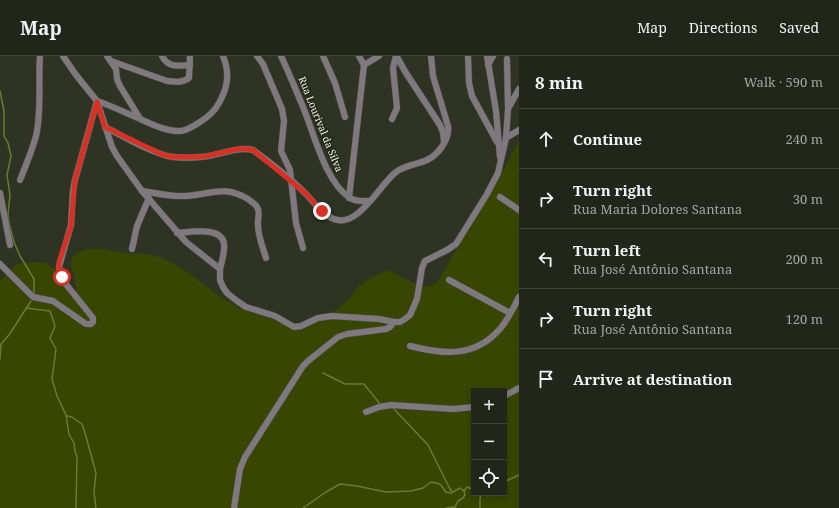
<!DOCTYPE html>
<html lang="en">
<head>
<meta charset="utf-8">
<style>
  body { margin:0; font-family:"Noto Serif",serif; background:#2e3227; color:#f1f3f6 }
  .controls { position:absolute; right:12px; bottom:12px; display:grid; overflow:hidden; border-radius:0px; box-shadow:0 2px 6px #0003 }
  .controls button { width:36px; height:36px; display:grid; place-items:center; padding:0; border:0; border-bottom:1px solid #3f4339; background:#22261a; color:#f1f3f6; font:20px sans-serif }
  .stop { position:absolute; width:12px; height:12px; margin:-9px; border:3px solid #d93025; border-radius:50%; background:#fff }
  .stop.end { background:#d93025; border-color:#fff; box-shadow:0 1px 4px #0008 }
  .list { margin:0; padding:0; list-style:none }
  h2 { display:flex; justify-content:space-between; align-items:center; height:52px; margin:0; padding:0 16px; font-size:17px }
  h2 small { font-size:13px; font-weight:400; color:#a2a5a2 }
  .list li { display:grid; grid-template-columns:26px 1fr auto; gap:12px; align-items:center; box-sizing:border-box; height:60px; padding:0 16px; border-top:1px solid #3f4339 }
  .list b { display:block; font-size:15px; white-space:nowrap }
  .list p { margin:0; font-size:13px; white-space:nowrap; color:#a2a5a2 }
  .list em { font-size:13px; font-style:normal; color:#a2a5a2 }
  .icon { flex:none; width:22px; height:22px; fill:none; stroke:currentColor; stroke-width:2; stroke-linecap:round; stroke-linejoin:round }
  .map { position:relative; flex:none; width:519px; height:452px; overflow:hidden }
  header { display:flex; align-items:center; gap:24px; box-sizing:border-box; height:56px; padding:0 20px; background:#22261a; border-bottom:1px solid #3f4339 }
  header strong { font-size:19px }
  nav { display:flex; gap:22px; margin-inline-start:auto; font-size:14px }
  main { display:flex }
  aside { flex:1; background:#22261a }
  .map>svg:first-child { display:block }
</style>
</head>
<body>
<header>
<strong>Map</strong>
<nav><a>Map</a><a>Directions</a><a>Saved</a></nav>
</header>
<main>
<div class="map">
<svg width="519" height="452" viewBox="0 0 519 452">
  <rect width="100%" height="100%" fill="#2e3323"/>
  <!-- grass -->
  <path fill="#384601" fill-rule="evenodd" d="M519 84V452H0V225L16 208 36 206 46 207 55 213 74 237 77 234 71 211 72 201C87 189 101 193 119 196 128 198 137 197 146 198 180 203 202 230 230 247 243 255 258 258 272 263 280 266 287 270 294 274L318 261 332 257 347 245 359 230 370 222 387 214 416 228 429 231 438 225 501 119ZM474 335H504V437H474Z"/>
  <g fill="none" stroke-linecap="round" stroke-linejoin="round">
    <!-- stream -->
    <g stroke="#697c2e" stroke-width="1.5">
      <path d="M0 35 4 55V80L8 87 11 100 7 119 10 139 8 158 9 167 14 186 20 200 34 223V240"/>
      <path d="M26 252 50 255 55 270 50 282 56 293 52 323 57 340 66 359 69 378 74 387 75 395 77 401 76 452"/>
      <path d="M0 303 1 288 9 279 31 245"/>
      <path d="M323 317 345 328H364L380 348"/>
      <path d="M393 352 428 389 450 433 452 436"/>
      <path d="M67 360 72 361 79 366 82 368 85 377 96 417 94 436 96 452"/>
      <path d="M504 426 519 419"/>
      <path d="M464 435 467 431 474 434"/>
      <path d="M481 437 488 440 490 437"/>
      <path d="M303 452 326 436 340 428 357 430 386 436 411 435 423 432 431 426 440 428 446 436 451 437 460 432 464 435"/>
      <path d="M446 452 455 451 458 445 463 442 465 439 464 435"/>
      <path d="M480 452V442L482 437"/>
    </g>
    <!-- minor casing -->
    <g stroke="#4d5242" stroke-width="7">
      <g id="minor">
        <path d="M63 0 76 19 97 45 112 91 117 100 142 135 186 186 220 213V224L223 231 227 237 237 245 246 251 275 260 294 271 301 270 318 262 332 260 379 263 394 266H400L405 263 410 259 417 243 422 212 425 205 447 194 456 188 487 138 498 117 506 82 508 53 507 3"/>
        <path d="M107 0 116 13 117 23 120 30 139 61"/>
        <path d="M162 0C168 12 178 10 190 9"/>
        <path d="M257 0 263 8 282 53 284 65 281 95 290 114 296 167 303 192"/>
        <path d="M281 0C289 17 296 34 303 51 314 77 325 126 350 142 356 146 363 145 370 145"/>
        <path d="M323 0 335 27 345 61"/>
        <path d="M359 0 364 9"/>
        <path d="M468 0 469 27 472 40 497 86"/>
        <path d="M487 0 496 55 500 101"/>
        <path d="M397 1 406 17 440 69 443 76 444 86"/>
        <path d="M111 5 167 25C175 26 182 27 189 22L190 0"/>
        <path d="M364 9 379 0"/>
        <path d="M488 9 493 0"/>
        <path d="M509 51 519 33"/>
        <path d="M392 63 397 52 393 12 396 0"/>
        <path d="M105 71C123 80 155 99 173 101 182 102 192 102 201 101 218 100 236 90 253 94 271 107 289 121 305 137 313 145 322 159 334 163 358 173 380 128 396 116 405 109 416 109 427 104 438 99 450 83 448 70L433 20 431 0"/>
        <path d="M506 82 519 74"/>
        <path d="M20 124C26 109 32 95 36 80 42 54 38 26 40 0"/>
        <path d="M142 135C156 137 171 141 185 140 211 139 223 128 248 143 251 146 255 147 257 151 261 157 257 162 258 169 258 180 263 192 266 202"/>
        <path d="M0 137 10 189"/>
        <path d="M500 141 519 154"/>
        <path d="M349 142 364 9"/>
        <path d="M177 177C190 176 222 170 224 188 225 196 222 205 220 213"/>
        <path d="M132 193 137 170 149 142"/>
        <path d="M0 208 33 241 53 245 86 268H91L93 266V262L65 227 59 211 71 169 73 135 75 124 97 45C109 49 120 54 131 59 146 65 164 76 181 75 188 74 194 70 200 66 208 61 215 55 219 47 228 31 230 17 223 0"/>
        <path d="M449 224 510 257"/>
        <path d="M410 290C442 298 473 302 498 275 507 266 513 253 519 241"/>
        <path d="M504 340 519 332"/>
        <path d="M366 356 379 351 391 349 453 353 474 351"/>
        <path d="M234 452 240 413 245 401 303 310 308 305 338 281 347 278 386 273 390 271 394 266"/>
      </g>
    </g>
    <!-- minor -->
    <use href="#minor" stroke="#7f787e" stroke-width="6"/>
  </g>
  <g fill="none" stroke-linecap="round" stroke-linejoin="round">
    <!-- route -->
    <path stroke="#d93025" stroke-width="5" d="M62 221 59 211V206L71 170 75 124 97 46 105 71 161 98 172 101H202L238 93H247L253 94 304 136 322 155"/>
  </g>
  <g text-anchor="middle" stroke-width="3" stroke-linejoin="round" paint-order="stroke">
    <!-- street labels -->
    <g font-size="10" fill="#eef2e7" stroke="#25291a">
      <text transform="translate(321 68) rotate(68)" y="4">Rua Lourival da Silva</text>
    </g>
  </g>
</svg>
<div class="controls">
<button>+</button>
<button>−</button>
<button><svg class="icon" aria-label="locate" viewBox="0 0 24 24"><circle cx="12" cy="12" r="6"/><path d="M12 2v4M12 18v4M2 12h4M18 12h4"/></svg></button>
</div>
<div class="stop" style="left:62px;top:221px"></div>
<div class="stop end" style="left:322px;top:155px"></div>
</div>
<aside>
<h2>8 min<small>Walk · 590 m</small></h2>
<ul class="list">
<li><svg class="icon" aria-label="ahead" viewBox="0 0 24 24"><path d="M12 20V5M6 11l6-6 6 6"/></svg><div><b>Continue</b></div><em>240 m</em></li>
<li><svg class="icon" aria-label="right" viewBox="0 0 24 24"><path d="M7 20v-9h11M14 6l5 5-5 5"/></svg><div><b>Turn right</b><p>Rua Maria Dolores Santana</p></div><em>30 m</em></li>
<li><svg class="icon" aria-label="left" viewBox="0 0 24 24"><path d="M17 20v-9H6M10 6l-5 5 5 5"/></svg><div><b>Turn left</b><p>Rua José Antônio Santana</p></div><em>200 m</em></li>
<li><svg class="icon" aria-label="right" viewBox="0 0 24 24"><path d="M7 20v-9h11M14 6l5 5-5 5"/></svg><div><b>Turn right</b><p>Rua José Antônio Santana</p></div><em>120 m</em></li>
<li><svg class="icon" aria-label="arrive" viewBox="0 0 24 24"><path d="M6 21V4h12l-3 4 3 4H6"/></svg><div><b>Arrive at destination</b></div></li>
</ul>
</aside>
</main>
</body>
</html>
